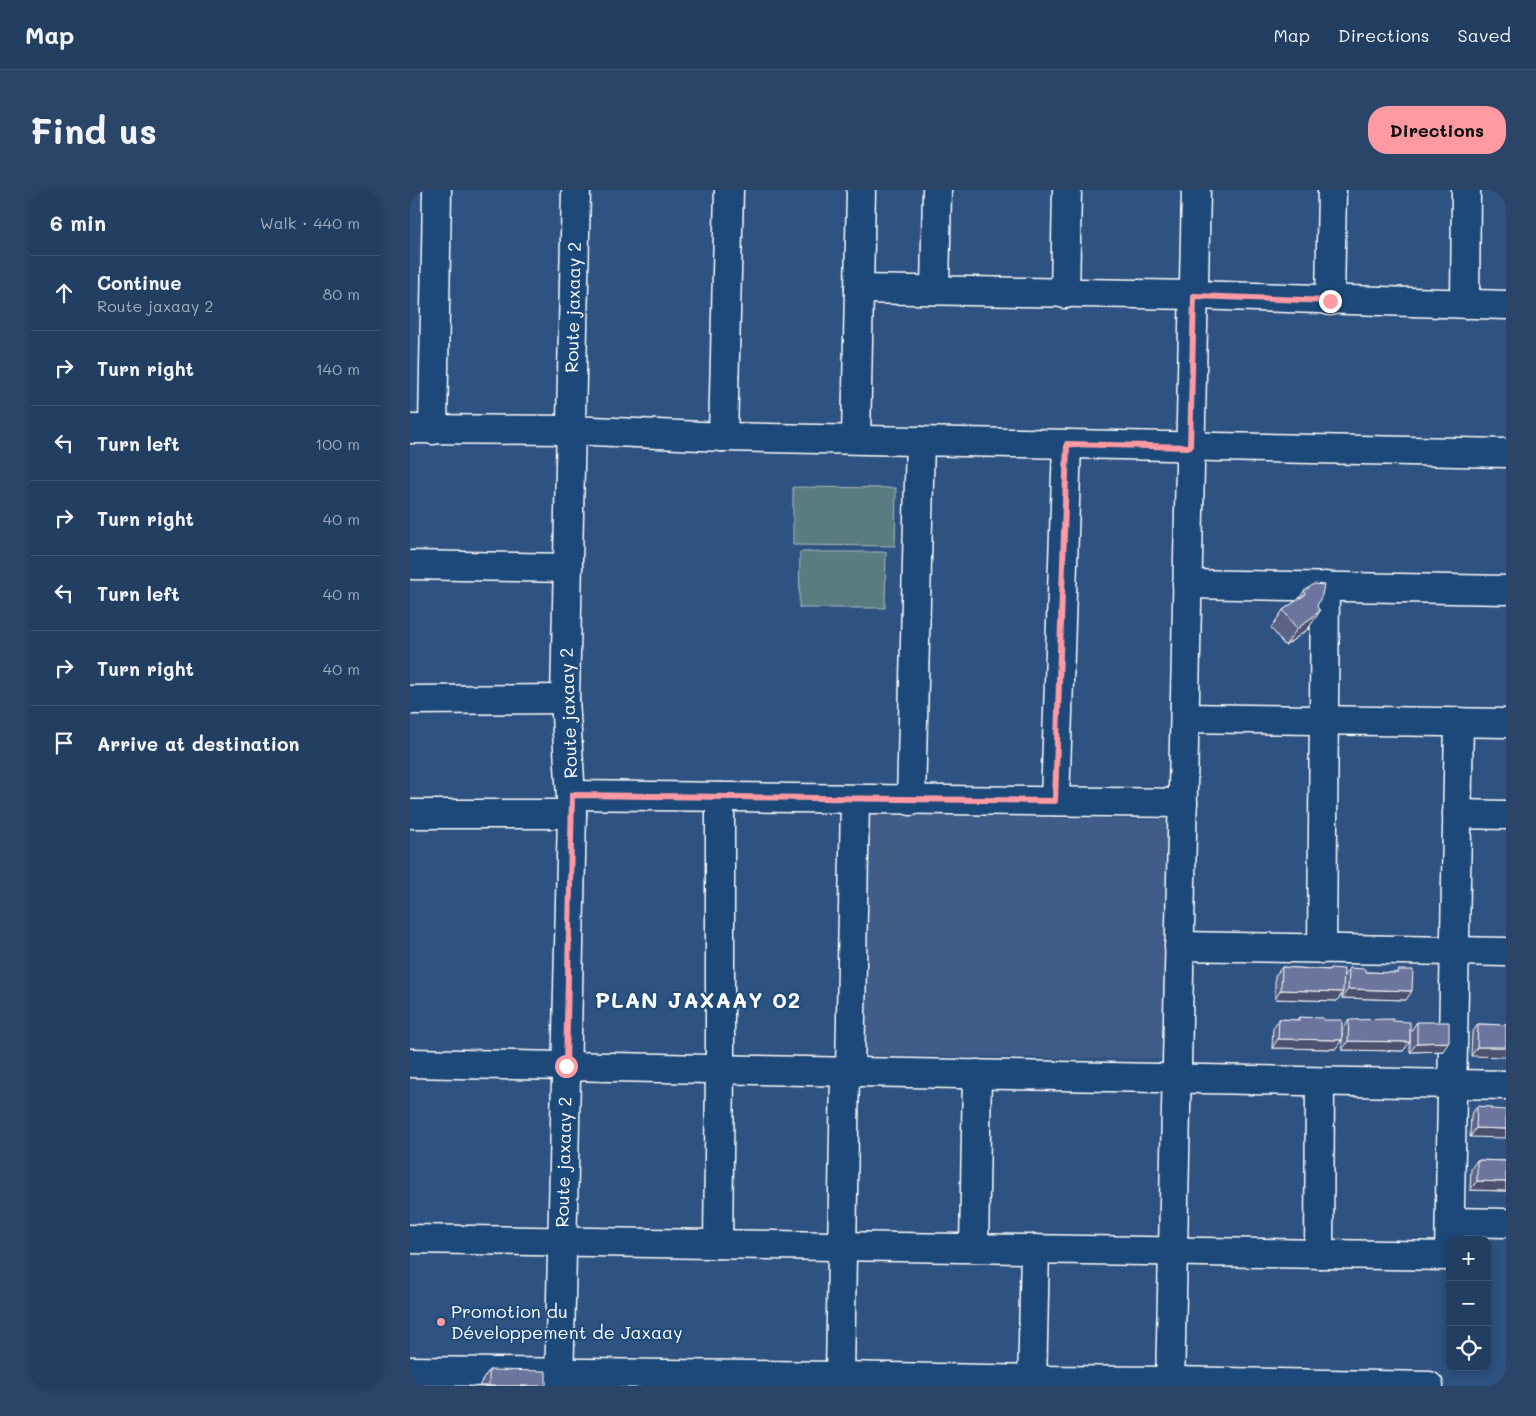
<!DOCTYPE html>
<html lang="en">
<head>
<meta charset="utf-8">
<style>
  body { margin:0; font-family:Mali,sans-serif; background:#2a4567; color:#f1f3f6 }
  .controls { position:absolute; right:15px; bottom:15px; display:grid; overflow:hidden; border-radius:10px; box-shadow:0 2px 8px #0003 }
  .controls button { width:45px; height:45px; display:grid; place-items:center; padding:0; border:0; border-bottom:1px solid #3f5776; background:#223e61; color:#f1f3f6; font:25px sans-serif }
  .stop { position:absolute; width:15px; height:15px; margin:-11px; border:4px solid #ff9aa2; border-radius:50%; background:#fff }
  .stop.end { background:#ff9aa2; border-color:#fff; box-shadow:0 1px 5px #0008 }
  .list { margin:0; padding:0; list-style:none }
  h2 { display:flex; justify-content:space-between; align-items:center; height:65px; margin:0; padding:0 20px; font-size:21px }
  h2 small { font-size:16px; font-weight:400; color:#a2aebd }
  .list li { display:grid; grid-template-columns:32px 1fr auto; gap:15px; align-items:center; box-sizing:border-box; height:75px; padding:0 20px; border-top:1px solid #3f5776 }
  .list b { display:block; font-size:19px; white-space:nowrap }
  .list p { margin:0; font-size:16px; white-space:nowrap; color:#a2aebd }
  .list em { font-size:16px; font-style:normal; color:#a2aebd }
  .icon { flex:none; width:28px; height:28px; fill:none; stroke:currentColor; stroke-width:2; stroke-linecap:round; stroke-linejoin:round }
  .map { position:relative; flex:none; width:1096px; height:1196px; overflow:hidden; border-radius:20px }
  header { display:flex; align-items:center; gap:30px; box-sizing:border-box; height:70px; padding:0 25px; background:#223e61; border-bottom:1px solid #3f5776 }
  header strong { font-size:24px }
  nav { display:flex; gap:28px; margin-inline-start:auto; font-size:18px }
  .intro { display:flex; align-items:center; justify-content:space-between; box-sizing:border-box; height:120px; padding:0 30px }
  h1 { margin:0; font-size:35px }
  .button { padding:12px 22px; border-radius:20px; background:#ff9aa2; color:#111; font-size:18px; font-weight:700 }
  main { display:flex; gap:30px; padding:0 30px }
  aside { flex:1; background:#223e61; border-radius:20px; box-shadow:0 2px 8px #0003 }
  .map>svg:first-child { display:block }
</style>
</head>
<body>
<header>
<strong>Map</strong>
<nav><a>Map</a><a>Directions</a><a>Saved</a></nav>
</header>
<div class="intro"><h1>Find us</h1><a class="button">Directions</a></div>
<main>
<aside>
<h2>6 min<small>Walk · 440 m</small></h2>
<ul class="list">
<li><svg class="icon" aria-label="ahead" viewBox="0 0 24 24"><path d="M12 20V5M6 11l6-6 6 6"/></svg><div><b>Continue</b><p>Route jaxaay 2</p></div><em>80 m</em></li>
<li><svg class="icon" aria-label="right" viewBox="0 0 24 24"><path d="M7 20v-9h11M14 6l5 5-5 5"/></svg><div><b>Turn right</b></div><em>140 m</em></li>
<li><svg class="icon" aria-label="left" viewBox="0 0 24 24"><path d="M17 20v-9H6M10 6l-5 5 5 5"/></svg><div><b>Turn left</b></div><em>100 m</em></li>
<li><svg class="icon" aria-label="right" viewBox="0 0 24 24"><path d="M7 20v-9h11M14 6l5 5-5 5"/></svg><div><b>Turn right</b></div><em>40 m</em></li>
<li><svg class="icon" aria-label="left" viewBox="0 0 24 24"><path d="M17 20v-9H6M10 6l-5 5 5 5"/></svg><div><b>Turn left</b></div><em>40 m</em></li>
<li><svg class="icon" aria-label="right" viewBox="0 0 24 24"><path d="M7 20v-9h11M14 6l5 5-5 5"/></svg><div><b>Turn right</b></div><em>40 m</em></li>
<li><svg class="icon" aria-label="arrive" viewBox="0 0 24 24"><path d="M6 21V4h12l-3 4 3 4H6"/></svg><div><b>Arrive at destination</b></div></li>
</ul>
</aside>
<div class="map">
<svg width="1096" height="1196" viewBox="0 0 1096 1196">
  <rect width="100%" height="100%" fill="#2e5281"/>
  <filter id="ink" filterUnits="userSpaceOnUse"><feTurbulence type="fractalNoise" baseFrequency=".02" numOctaves="2"/><feDisplacementMap in="SourceGraphic" scale="10" xChannelSelector="R" yChannelSelector="G"/><feConvolveMatrix kernelMatrix="1 2 1 2 8 2 1 2 1" color-interpolation-filters="sRGB"/></filter>
  <g filter="url(#ink)">
    <!-- built -->
    <path fill="#415c89" d="M450 625 766 630 761 869 445 865Z"/>
    <!-- green -->
    <g fill="#587b80" stroke="#acbdc0">
      <path d="M383 297 486 298 485 356 383 355Z"/>
      <path d="M390 362H476L475 418H389Z"/>
    </g>
    <g fill="none" stroke-linecap="round" stroke-linejoin="round">
      <!-- minor casing -->
      <g stroke="#fff" stroke-width="31">
        <g id="minor">
          <path d="M449 99 784 105 1096 115"/>
          <path d="M525 100 527 0"/>
          <path d="M655 104 657 0"/>
          <path d="M920 111 922 0"/>
          <path d="M1055 114 1056 0"/>
          <path d="M0 239 161 240 313 247 1096 263"/>
          <path d="M23 240 27 0"/>
          <path d="M313 247 319 0"/>
          <path d="M446 249 451 0"/>
          <path d="M0 375 158 378"/>
          <path d="M777 394 1096 400"/>
          <path d="M0 510 155 509"/>
          <path d="M775 528 1096 533"/>
          <path d="M162 605 773 613"/>
          <path d="M501 611 510 251"/>
          <path d="M645 611 657 254"/>
          <path d="M0 624H162"/>
          <path d="M1047 624 1096 625"/>
          <path d="M769 756 1096 762"/>
          <path d="M912 759 915 396"/>
          <path d="M0 873 1096 895"/>
          <path d="M440 882 445 610"/>
          <path d="M1040 1032 1096 1033"/>
          <path d="M0 1049 1039 1066 1049 532"/>
          <path d="M308 1054 310 879V607"/>
          <path d="M564 1058 567 884"/>
          <path d="M909 1064 910 892"/>
          <path d="M0 1181 430 1186 622 1190 760 1191 1019 1196"/>
          <path d="M430 1186 435 882"/>
          <path id="s1" d="M149 1196 162 624 155 509 166 0"/>
          <path d="M622 1196 625 1059"/>
          <path d="M760 1196 786 0"/>
        </g>
      </g>
      <!-- minor -->
      <use href="#minor" stroke="#1f4a7a" stroke-width="28"/>
    </g>
    <!-- wall -->
    <g fill="#5d6487" stroke="#fff">
      <path d="M894 401 907 416 898 439 875 456 861 438 873 420 888 410Z"/>
      <path d="M872 777 918 780 920 778 934 786 939 778 955 782 986 783 988 780 996 810 932 808V803L927 811 865 809V786Z"/>
      <path d="M889 827 913 830 932 850 925 859 862 858 863 838 869 829 887 830Z"/>
      <path d="M939 830 1000 852 993 861 932 860V839Z"/>
      <path d="M1007 832 1033 861 1000 862V842Z"/>
      <path d="M1068 834 1096 835 1061 866 1062 843Z"/>
      <path d="M1067 916 1081 919 1060 947 1061 925Z"/>
      <path d="M1067 970 1096 971V1001L1060 1000 1061 979Z"/>
      <path d="M79 1180 136 1196H70V1194Z"/>
    </g>
    <!-- shaded-wall -->
    <g fill="#4c516e" stroke="#fff">
      <path d="M910 421 898 439 875 456 887 439Z"/>
      <path d="M938 799 1002 801 996 810 932 808Z"/>
      <path d="M871 800 933 802 927 811 865 809Z"/>
      <path d="M868 849 932 850 925 859 862 858Z"/>
      <path d="M938 851 1000 852 993 861 932 860Z"/>
      <path d="M1039 852 1033 861 1000 862 1007 853Z"/>
      <path d="M1067 857H1096V867L1061 866Z"/>
      <path d="M1066 938 1096 939V948L1060 947Z"/>
      <path d="M1067 991 1096 992V1001L1060 1000Z"/>
    </g>
    <!-- building -->
    <g fill="#6c749d" stroke="#fff">
      <path d="M904 394 914 395 912 405 907 416 910 421 887 439 873 420 896 404 894 401Z"/>
      <path d="M872 777 919 780 920 778 934 779 933 802 871 800Z"/>
      <path d="M939 778 955 779V782L988 783V780H1003L1002 801 938 799Z"/>
      <path d="M889 827 913 828V830H932V850L868 849 869 829 889 830Z"/>
      <path d="M983 829V831L1000 832V852L938 851 939 830Z"/>
      <path d="M1007 832H1039V852L1007 853Z"/>
      <path d="M1068 834 1096 835V857H1067Z"/>
      <path d="M1067 916 1081 917V919L1096 920V939L1066 938Z"/>
      <path d="M1067 970 1096 971V992L1067 991Z"/>
      <path d="M79 1180 136 1181V1196H79Z"/>
    </g>
  </g>
  <g fill="none" stroke-linecap="round" stroke-linejoin="round" filter="url(#ink)">
    <!-- route -->
    <path stroke="#ff9aa2" stroke-width="6" d="M156 876 162 605 645 611 657 254 780 257 784 106 920 111"/>
  </g>
  <!-- markers -->
  <circle fill="#ff9aa2" stroke="#1f4a7a" stroke-width="2" cx="31" cy="1132" r="5"/>
  <g text-anchor="middle" stroke-width="4" stroke-linejoin="round" paint-order="stroke">
    <!-- street labels -->
    <g font-size="18" fill="#fff" stroke="#1f4a7a">
      <text dy="6" stroke="none"><textPath href="#s1" startOffset="1079">Route jaxaay 2</textPath></text>
      <text transform="translate(159 523) rotate(-92)" y="6">Route jaxaay 2</text>
      <text dy="6" stroke="none"><textPath href="#s1" startOffset="224">Route jaxaay 2</textPath></text>
    </g>
    <!-- poi labels -->
    <g font-size="18" fill="#fff" stroke="#1f4a7a" text-anchor="start">
      <text x="41" y="1128">Promotion du<tspan x="41" dy="21">Développement de Jaxaay</tspan></text>
    </g>
    <!-- district labels -->
    <g font-size="22" font-weight="bold" letter-spacing="1" fill="#fff" stroke="#1f4a7a">
      <text x="288" y="818">PLAN JAXAAY 02</text>
    </g>
  </g>
</svg>
<div class="controls">
<button>+</button>
<button>−</button>
<button><svg class="icon" aria-label="locate" viewBox="0 0 24 24"><circle cx="12" cy="12" r="6"/><path d="M12 2v4M12 18v4M2 12h4M18 12h4"/></svg></button>
</div>
<div class="stop" style="left:156px;top:876px"></div>
<div class="stop end" style="left:920px;top:111px"></div>
</div>
</main>
</body>
</html>
